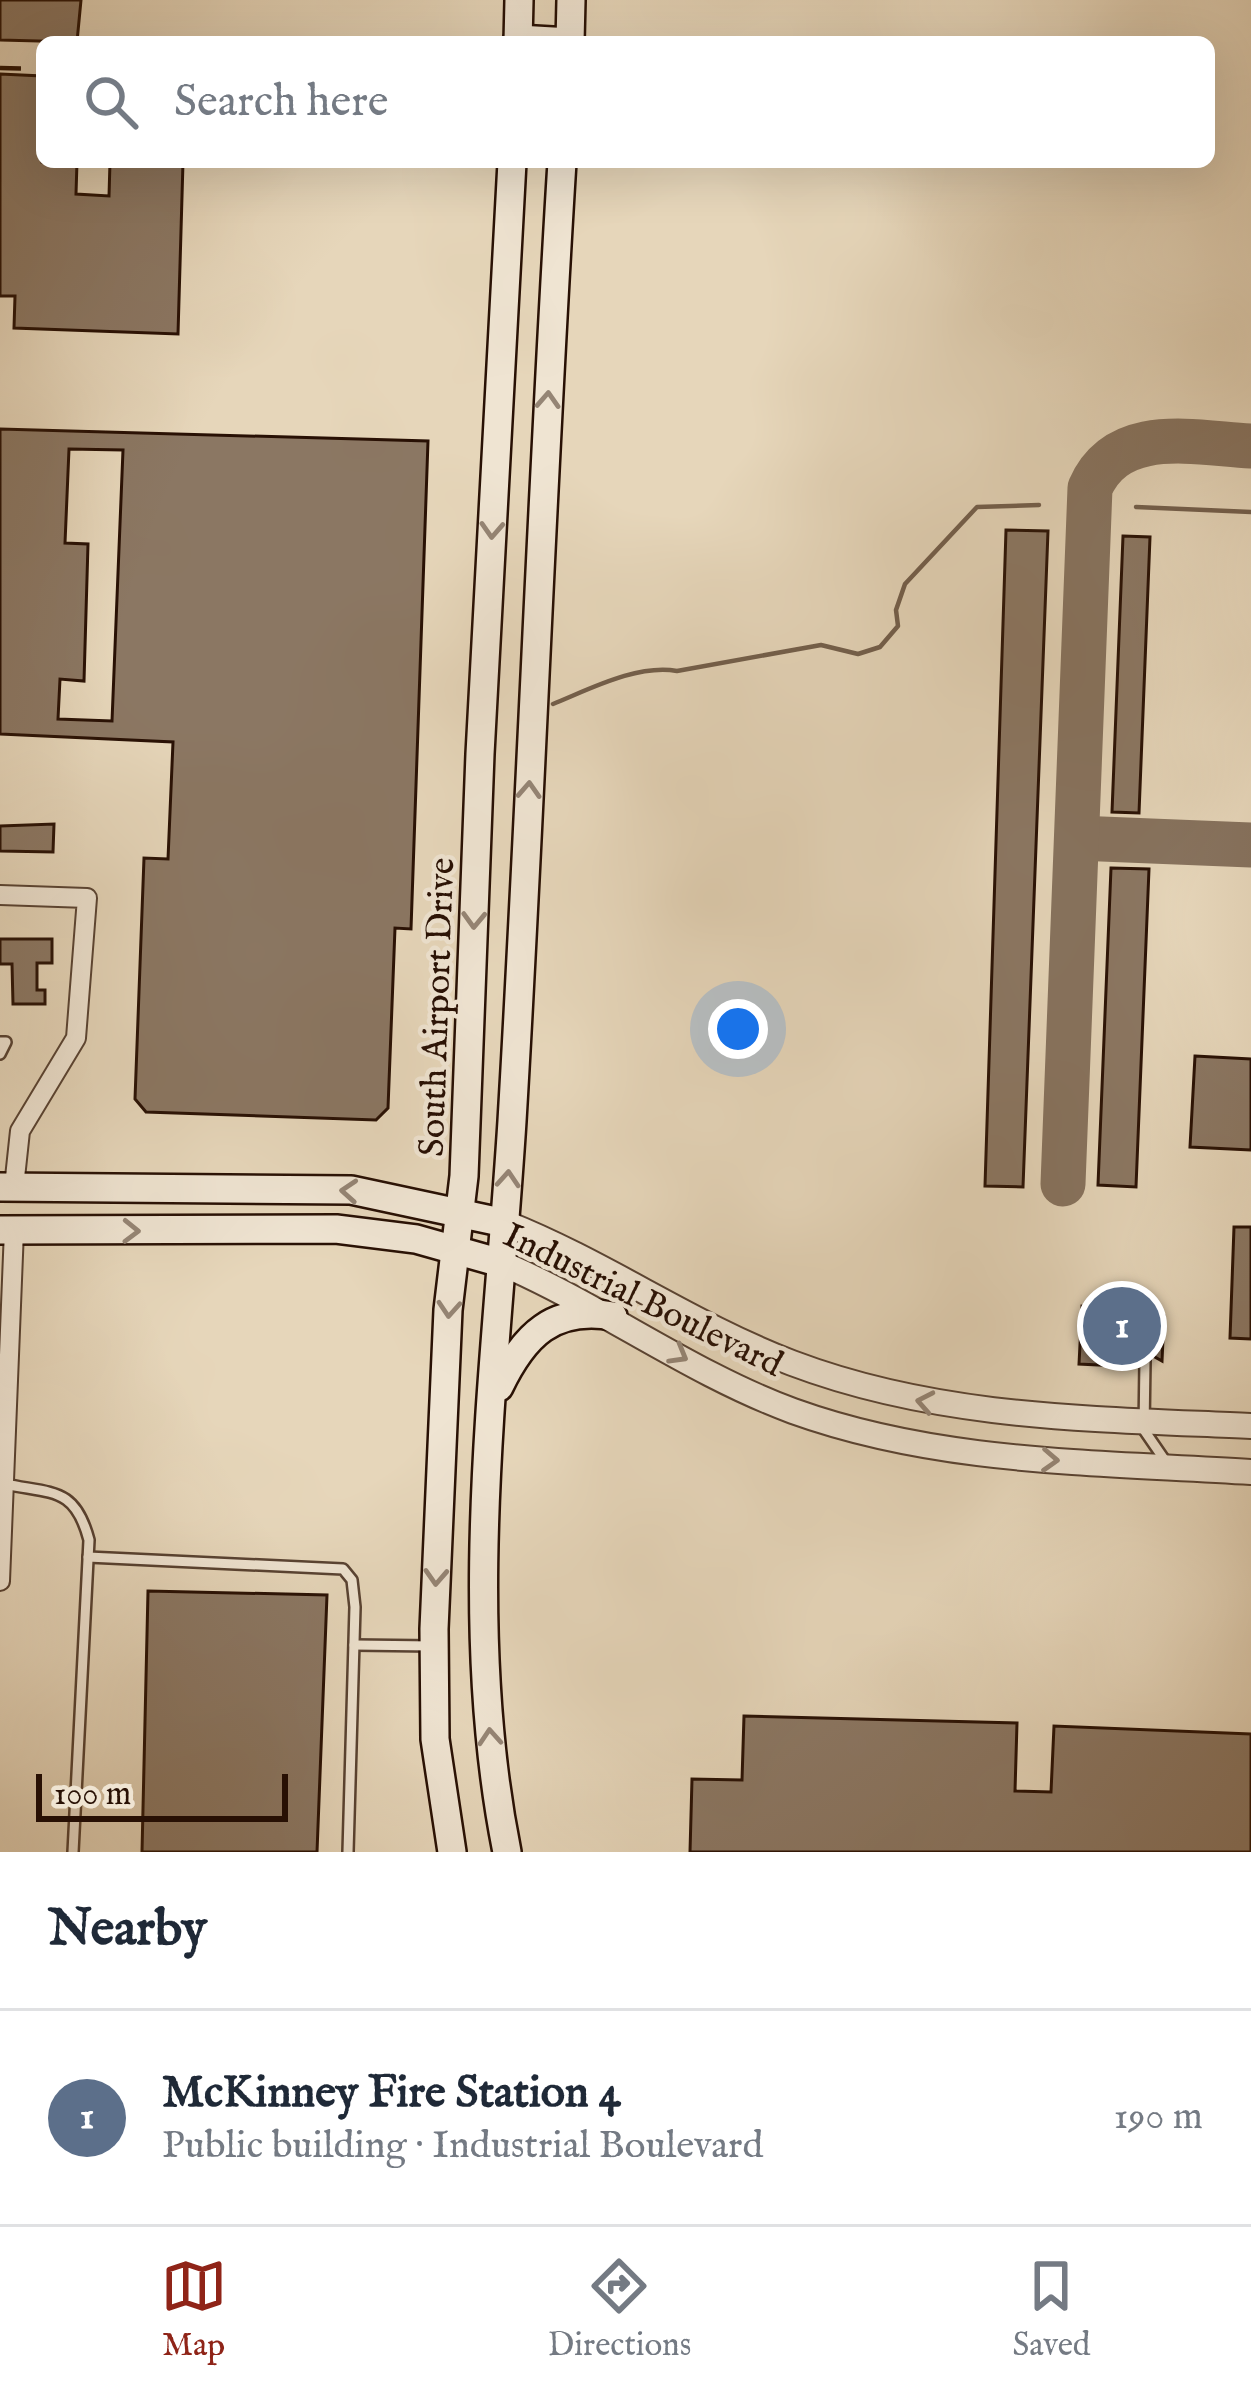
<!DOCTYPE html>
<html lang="en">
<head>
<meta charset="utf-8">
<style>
  body { margin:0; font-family:"IM FELL English",serif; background:#f2f2f3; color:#1f2937 }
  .scale { position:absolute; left:36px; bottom:30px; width:252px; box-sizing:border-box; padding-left:12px; border:6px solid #281004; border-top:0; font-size:33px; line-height:42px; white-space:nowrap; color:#281004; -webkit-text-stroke:9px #efe4d2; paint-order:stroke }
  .you { position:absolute; left:738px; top:1029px; width:42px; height:42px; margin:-30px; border:9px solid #fff; border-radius:50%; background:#1a73e8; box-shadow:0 0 0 18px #1a73e833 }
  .badge { display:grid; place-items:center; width:78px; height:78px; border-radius:50%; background:#8f2418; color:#fff; font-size:39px; font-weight:700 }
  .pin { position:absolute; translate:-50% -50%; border:6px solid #fff; box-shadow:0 3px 12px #0006 }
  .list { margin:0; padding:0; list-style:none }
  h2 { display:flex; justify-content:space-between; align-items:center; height:156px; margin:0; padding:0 48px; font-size:51px }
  h2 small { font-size:39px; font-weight:400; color:#747a83 }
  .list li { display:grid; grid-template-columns:78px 1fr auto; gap:36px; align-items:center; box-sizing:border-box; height:216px; padding:0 48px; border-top:3px solid #e0e1e3 }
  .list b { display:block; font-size:45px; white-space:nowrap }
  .list p { margin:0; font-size:39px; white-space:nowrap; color:#747a83 }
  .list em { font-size:39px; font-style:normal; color:#747a83 }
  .icon { flex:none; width:66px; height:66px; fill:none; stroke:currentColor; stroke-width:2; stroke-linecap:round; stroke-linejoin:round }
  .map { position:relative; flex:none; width:1251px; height:1852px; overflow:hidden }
  .search { position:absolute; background:#fff; box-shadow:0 12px 48px #0002; left:36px; right:36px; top:36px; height:132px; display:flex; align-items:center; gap:30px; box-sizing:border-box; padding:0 42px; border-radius:18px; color:#747a83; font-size:45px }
  .sheet { height:372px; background:#fff }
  nav { display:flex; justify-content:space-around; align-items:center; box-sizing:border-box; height:168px; border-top:3px solid #e0e1e3; background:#fff; font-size:33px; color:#747a83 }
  nav a { display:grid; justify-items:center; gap:6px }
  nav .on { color:#8f2418 }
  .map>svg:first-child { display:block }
</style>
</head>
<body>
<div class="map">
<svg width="1251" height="1852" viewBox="0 0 1251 1852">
  <rect width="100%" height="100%" fill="#e6d6ba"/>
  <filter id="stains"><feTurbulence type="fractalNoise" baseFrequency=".00167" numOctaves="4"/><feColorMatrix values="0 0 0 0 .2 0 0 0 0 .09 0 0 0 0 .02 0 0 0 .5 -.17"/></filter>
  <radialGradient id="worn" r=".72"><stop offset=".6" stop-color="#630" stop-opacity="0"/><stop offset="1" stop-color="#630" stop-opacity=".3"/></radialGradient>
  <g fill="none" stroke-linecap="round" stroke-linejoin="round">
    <!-- stream -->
    <g stroke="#735f4c" stroke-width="4.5">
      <path d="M1136 507 1251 512"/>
      <path d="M553 704C590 689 637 664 677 671L821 645 858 654 880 647 898 626 896 610 905 584 977 507 1039 505"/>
    </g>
    <!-- taxiway -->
    <g stroke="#87735f" stroke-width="45">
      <path d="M1077 838 1251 845"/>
      <path d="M1063 1184 1090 488C1118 424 1194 443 1251 446"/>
    </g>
  </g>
  <!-- building -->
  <g fill="#8b7763" stroke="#281004" stroke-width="3" fill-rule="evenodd">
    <path d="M0 0H81L77 42 0 40Z"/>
    <path d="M0 74 42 76V162H77L76 194 109 196 110 162H183L178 334 14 328 15 296H0Z"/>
    <path d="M0 429 428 441 411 929 395 928 388 1108 376 1120 146 1112 135 1099 144 858 168 859 173 742 0 734ZM69 449 123 450 112 721 58 719 60 679 84 681 88 544 65 543Z"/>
    <path d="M1006 530 1048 531 1023 1187 985 1186Z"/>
    <path d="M1123 536 1150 537 1139 813 1112 812Z"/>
    <path d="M54 824 53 852 0 851V826Z"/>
    <path d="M1111 868 1149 869 1136 1187 1098 1185Z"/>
    <path d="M0 939H52V963H37V990H45V1004H13L12 964H0Z"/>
    <path d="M1195 1056 1251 1059V1150L1190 1147Z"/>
    <path d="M1234 1227H1251V1339L1230 1338Z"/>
    <path d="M1099 1301 1131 1302 1130 1314 1164 1316 1162 1361 1144 1351 1136 1360 1118 1359V1366L1079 1364 1082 1306 1098 1307Z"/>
    <path d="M148 1591 327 1595 317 1852H142Z"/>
    <path d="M744 1716 1017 1723 1015 1791 1051 1792 1054 1726 1251 1734V1852H690L692 1779 742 1780Z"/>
  </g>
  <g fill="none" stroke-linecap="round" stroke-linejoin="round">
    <!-- service casing -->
    <g stroke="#584232" stroke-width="14">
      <g id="service">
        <path d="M0 1042H6L0 1054"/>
        <path d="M1145 1360 1144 1430 1166 1462"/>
        <path d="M5 1484C53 1494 75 1487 89 1540L73 1852"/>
        <path d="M88 1557 343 1569 352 1580 355 1607 348 1852"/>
        <path d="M354 1645 433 1646"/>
      </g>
    </g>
    <!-- minor casing -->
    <g stroke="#584232" stroke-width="22">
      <g id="minor">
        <path d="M0 895 87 898 76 1038 20 1131 14 1187"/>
        <path d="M0 1581 14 1230"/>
      </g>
    </g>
    <!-- tertiary casing -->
    <g stroke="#584232" stroke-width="28">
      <g id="tertiary">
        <path d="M505 1223C604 1262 692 1325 792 1363 940 1419 1095 1419 1251 1426"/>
        <path d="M501 1263C601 1306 690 1373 793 1411 940 1464 1096 1462 1251 1472"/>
      </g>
    </g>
    <!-- secondary casing -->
    <g stroke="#281004" stroke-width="32">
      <g id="secondary">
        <path d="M518 39 570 42 571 0"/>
        <path d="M518 42 519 0"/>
        <path d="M0 1187 351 1190 505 1223"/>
        <path d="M0 1230 336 1229 416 1239 501 1263"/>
        <path d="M499 1387C524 1335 553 1306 613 1316"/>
        <path d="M452 1852 435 1739 434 1629 448 1310 464 1176 480 754 512 162"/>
        <path d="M507 1852C459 1613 497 1362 512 1121 531 801 542 481 562 162"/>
      </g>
    </g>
    <!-- service -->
    <use href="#service" stroke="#efe4d2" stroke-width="9"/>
    <!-- minor -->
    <use href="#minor" stroke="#efe4d2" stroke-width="18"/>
    <!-- tertiary -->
    <use href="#tertiary" stroke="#efe4d2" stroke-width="24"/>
    <!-- secondary -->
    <use href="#secondary" stroke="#efe4d2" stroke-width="27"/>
    <!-- rail -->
    <path stroke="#281004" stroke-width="4.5" stroke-dasharray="21 21" stroke-linecap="butt" d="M0 68 42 69"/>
  </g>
  <!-- one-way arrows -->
  <defs><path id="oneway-chevron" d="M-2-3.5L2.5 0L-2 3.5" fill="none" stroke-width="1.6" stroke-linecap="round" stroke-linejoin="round" transform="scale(3)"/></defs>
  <g stroke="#958575">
    <use href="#oneway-chevron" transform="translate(548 400) rotate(-87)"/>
    <use href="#oneway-chevron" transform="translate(492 530) rotate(93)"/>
    <use href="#oneway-chevron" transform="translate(529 790) rotate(-87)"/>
    <use href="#oneway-chevron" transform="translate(474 920) rotate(92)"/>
    <use href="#oneway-chevron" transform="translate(508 1179) rotate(-86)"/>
    <use href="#oneway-chevron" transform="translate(349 1191) rotate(-176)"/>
    <use href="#oneway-chevron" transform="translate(131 1231) rotate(1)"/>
    <use href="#oneway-chevron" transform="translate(449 1309) rotate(94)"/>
    <use href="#oneway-chevron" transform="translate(679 1355) rotate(30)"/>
    <use href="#oneway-chevron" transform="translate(925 1402) rotate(-169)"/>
    <use href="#oneway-chevron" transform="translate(1050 1460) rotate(3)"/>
    <use href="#oneway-chevron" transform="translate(436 1577) rotate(93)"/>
    <use href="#oneway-chevron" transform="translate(490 1737) rotate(-94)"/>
  </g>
  <g text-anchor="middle" stroke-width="9" stroke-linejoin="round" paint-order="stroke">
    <!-- street labels -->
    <g font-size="36" fill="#281004" stroke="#efe4d2">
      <text transform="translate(435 1007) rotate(-88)" y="13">South Airport Drive</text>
      <text transform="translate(644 1298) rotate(26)" y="13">Industrial Boulevard</text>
    </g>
  </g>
  <rect width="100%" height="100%" filter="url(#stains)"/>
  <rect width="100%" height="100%" fill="url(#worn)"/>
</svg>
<div class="scale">100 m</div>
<div class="you"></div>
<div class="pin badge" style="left:1122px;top:1326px;background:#5c6f8a">1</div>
<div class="search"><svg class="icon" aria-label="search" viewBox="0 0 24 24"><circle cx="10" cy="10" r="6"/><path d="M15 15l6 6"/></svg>Search here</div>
</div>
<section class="sheet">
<h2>Nearby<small></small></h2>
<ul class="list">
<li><span class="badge" style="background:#5c6f8a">1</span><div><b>McKinney Fire Station 4</b><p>Public building · Industrial Boulevard</p></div><em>190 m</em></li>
</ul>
</section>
<nav>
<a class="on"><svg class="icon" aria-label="map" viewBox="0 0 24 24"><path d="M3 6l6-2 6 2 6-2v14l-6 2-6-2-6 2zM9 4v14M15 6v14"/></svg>Map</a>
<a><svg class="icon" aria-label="directions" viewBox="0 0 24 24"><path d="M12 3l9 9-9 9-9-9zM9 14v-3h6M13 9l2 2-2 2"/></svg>Directions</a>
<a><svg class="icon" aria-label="saved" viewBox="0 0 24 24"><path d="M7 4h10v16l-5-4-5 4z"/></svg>Saved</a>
</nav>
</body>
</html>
